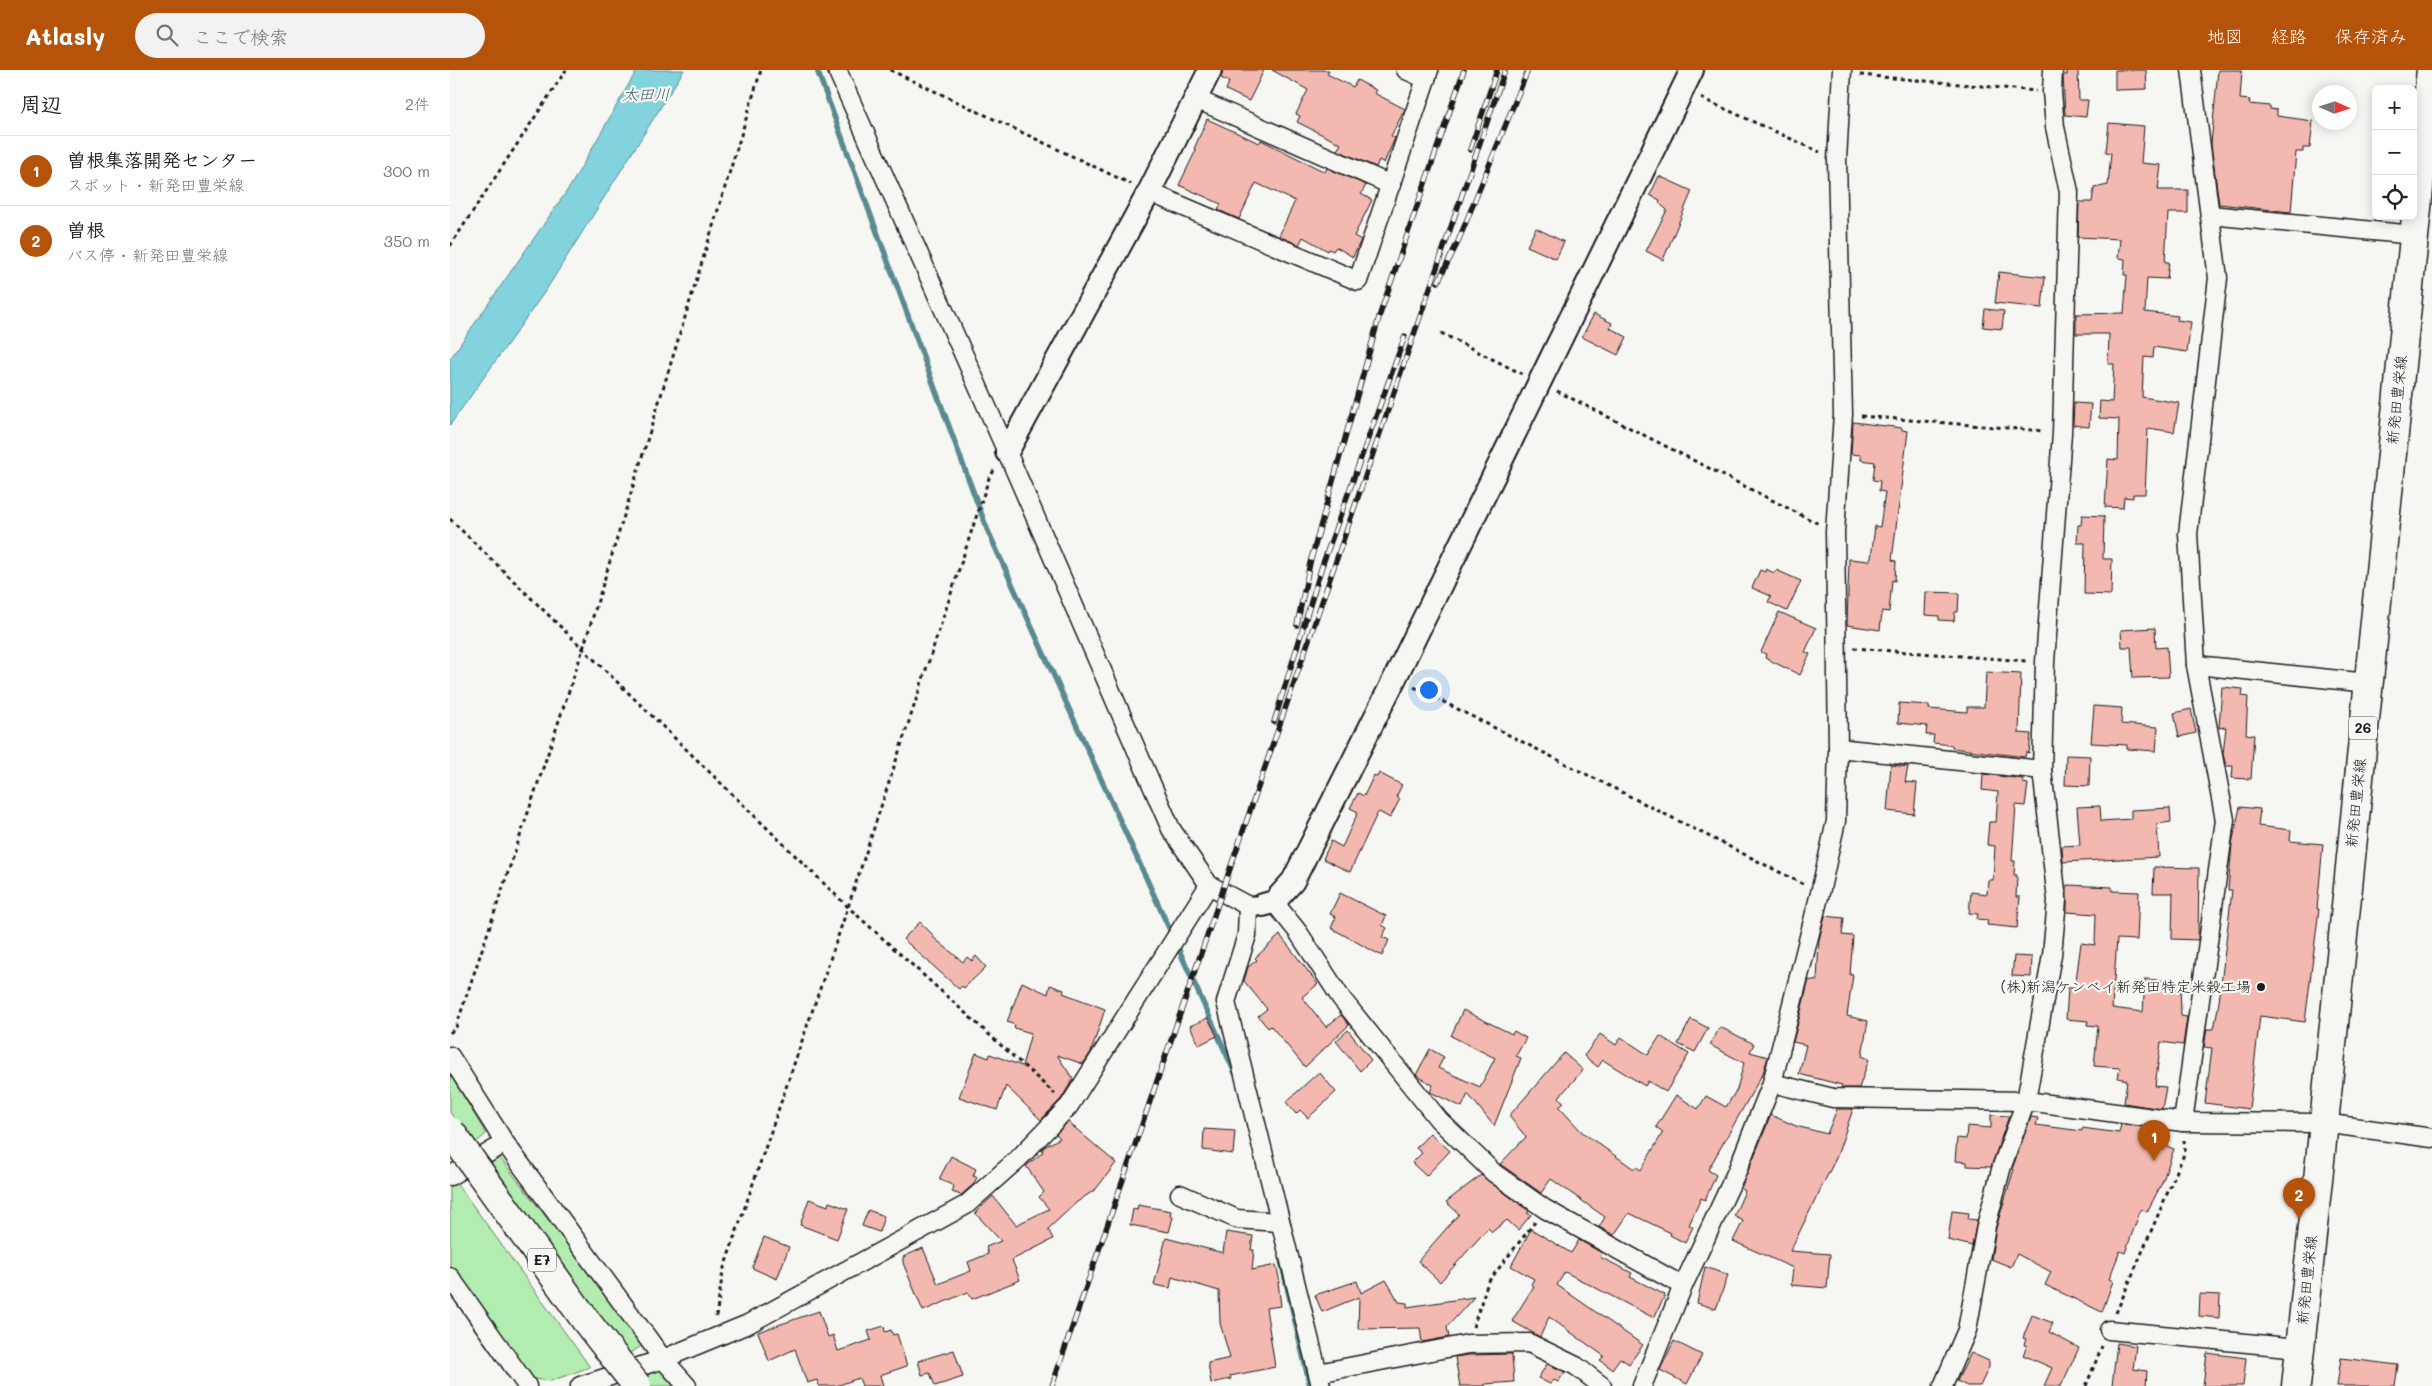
<!DOCTYPE html>
<html lang="ja">
<head>
<meta charset="utf-8">
<style>
  body { margin:0; font-family:Mali,"Klee One",sans-serif; background:#f2f2f2; color:#222 }
  .controls { position:absolute; right:15px; top:15px; display:grid; overflow:hidden; border-radius:8px; box-shadow:0 2px 12px #0003 }
  .controls button { width:45px; height:45px; display:grid; place-items:center; padding:0; border:0; border-bottom:1px solid #e0e0e0; background:#fff; color:#222; font:25px sans-serif }
  .compass { position:absolute; left:1862px; top:15px; width:45px; height:45px; border-radius:50%; background:#fff; box-shadow:0 2px 12px #0003; rotate:93deg }
  .you { position:absolute; left:978px; top:619px; width:18px; height:18px; margin:-12px; border:4px solid #fff; border-radius:50%; background:#1a73e8; box-shadow:0 0 0 8px #1a73e833 }
  .badge { display:grid; place-items:center; width:32px; height:32px; border-radius:50%; background:#b45309; color:#fff; font-size:16px; font-weight:700 }
  .pin { position:absolute; translate:-50% -41px; filter:drop-shadow(0 1px 2px #0008) }
  .pin::after { content:''; position:absolute; top:26px; width:18px; height:15px; background:inherit; clip-path:polygon(0 0,100% 0,50% 100%) }
  .list { margin:0; padding:0; list-style:none }
  h2 { display:flex; justify-content:space-between; align-items:center; height:65px; margin:0; padding:0 20px; font-size:21px }
  h2 small { font-size:16px; font-weight:400; color:#767676 }
  .list li { display:grid; grid-template-columns:32px 1fr auto; gap:15px; align-items:center; box-sizing:border-box; height:70px; padding:0 20px; border-top:1px solid #e0e0e0 }
  .list b { display:block; font-size:19px; white-space:nowrap }
  .list p { margin:0; font-size:16px; white-space:nowrap; color:#767676 }
  .list em { font-size:16px; font-style:normal; color:#767676 }
  .icon { flex:none; width:28px; height:28px; fill:none; stroke:currentColor; stroke-width:2; stroke-linecap:round; stroke-linejoin:round }
  .map { position:relative; flex:none; width:1982px; height:1316px; overflow:hidden }
  header { display:flex; align-items:center; gap:30px; box-sizing:border-box; height:70px; padding:0 25px; background:#b45309; color:#fff }
  header strong { font-size:24px }
  nav { display:flex; gap:28px; margin-inline-start:auto; font-size:18px }
  .search { width:350px; height:45px; background:#f2f2f2; display:flex; align-items:center; gap:12px; box-sizing:border-box; padding:0 18px; border-radius:28px; color:#767676; font-size:19px }
  main { display:flex }
  aside { flex:1; background:#fff }
  .map>svg:first-child { display:block }
</style>
</head>
<body>
<header>
<strong>Atlasly</strong>
<div class="search"><svg class="icon" aria-label="search" viewBox="0 0 24 24"><circle cx="10" cy="10" r="6"/><path d="M15 15l6 6"/></svg>ここで検索</div>
<nav><a>地図</a><a>経路</a><a>保存済み</a></nav>
</header>
<main>
<aside>
<h2>周辺<small>2件</small></h2>
<ul class="list">
<li><span class="badge">1</span><div><b>曽根集落開発センター</b><p>スポット · 新発田豊栄線</p></div><em>300 m</em></li>
<li><span class="badge">2</span><div><b>曽根</b><p>バス停 · 新発田豊栄線</p></div><em>350 m</em></li>
</ul>
</aside>
<div class="map">
<svg width="1982" height="1316" viewBox="0 0 1982 1316">
  <rect width="100%" height="100%" fill="#f6f6f2"/>
  <filter id="ink" filterUnits="userSpaceOnUse"><feTurbulence type="fractalNoise" baseFrequency=".02" numOctaves="2"/><feDisplacementMap in="SourceGraphic" scale="10" xChannelSelector="R" yChannelSelector="G"/><feConvolveMatrix kernelMatrix="1 2 1 2 8 2 1 2 1" color-interpolation-filters="sRGB"/></filter>
  <g filter="url(#ink)">
    <!-- green -->
    <g fill="#b2ecb0" stroke="#678466">
      <path d="M0 1003 36 1064 22 1076 0 1042Z"/>
      <path d="M47 1084 195 1274 173 1287 31 1093Z"/>
      <path d="M3 1108 140 1297 101 1311 84 1309 0 1197V1111Z"/>
      <path d="M212 1296 231 1316H197L186 1303Z"/>
    </g>
    <!-- water -->
    <path fill="#83d3df" stroke="#5a8a91" d="M187 0H234L96 220 0 355V289L121 115Z"/>
    <g fill="none" stroke-linecap="round" stroke-linejoin="round">
      <!-- stream -->
      <g stroke="#5a8a91" stroke-width="5.5">
        <path d="M367 0 537 459 786 1005"/>
        <path d="M831 1191 860 1316"/>
      </g>
    </g>
    <!-- building -->
    <g fill="#f3b8b0" stroke="#1c1c1c">
      <path d="M773 0H814L799 31 776 20 779 12 771 8Z"/>
      <path d="M822 0H879L877 4 903 17 907 10 926 20 924 23 955 39 941 66 945 68 934 93 929 90 926 97 887 80 891 74 847 52 850 46 846 44 858 20Z"/>
      <path d="M1617 0H1628L1629 30H1638L1636 47 1615 45 1613 5H1617Z"/>
      <path d="M1665 0H1696L1697 19 1665 20Z"/>
      <path d="M1768 0H1792L1790 29 1800 30 1799 34 1820 36V39L1827 40V46L1863 51 1860 78H1853V82H1846L1841 142 1769 134 1761 74Z"/>
      <path d="M757 49 809 73 811 70 875 102 877 98 916 115 911 124 922 130 904 166 911 170 903 187 886 177 883 181 879 179 878 181 853 167 849 175 829 166 845 131 806 113 789 149 768 140 771 134 729 115 746 80 744 79Z"/>
      <path d="M1659 53 1694 56 1691 93 1711 95 1708 120H1738V143H1718L1715 192H1719L1717 209 1697 208 1695 242 1728 246 1727 250 1741 252 1737 282 1704 277 1703 288 1694 287 1692 327 1729 333 1724 362 1698 358 1695 424H1683V428L1674 427 1673 438 1655 437 1658 389 1668 390 1669 349 1649 348 1650 331 1662 332 1664 294H1658L1659 264H1626V244L1674 243 1677 205H1674L1675 189 1668 188 1670 169 1628 167 1629 132H1642L1644 118 1658 115 1661 83 1656 82Z"/>
      <path d="M1209 106 1242 121 1213 190 1196 181 1217 140 1209 133 1210 130 1200 125Z"/>
      <path d="M1086 158 1114 172 1106 189 1077 176Z"/>
      <path d="M1549 202 1595 207 1592 238 1545 233Z"/>
      <path d="M1535 239 1554 241 1552 259 1533 257Z"/>
      <path d="M1144 244 1162 253 1160 258 1177 267 1168 285 1132 267Z"/>
      <path d="M1624 333 1641 334 1639 357 1623 355Z"/>
      <path d="M1403 352 1452 358V360L1458 361 1442 490 1446 491 1445 511 1442 510 1439 542 1432 541 1430 560 1397 555 1399 489 1419 491 1421 488 1425 456 1430 457 1435 422 1429 421 1430 411 1423 410 1425 392 1411 390V385L1401 384Z"/>
      <path d="M1632 445 1654 446 1653 489H1662L1661 525 1634 524 1635 473H1627L1628 455H1631Z"/>
      <path d="M1316 499 1324 503 1326 500 1351 511 1337 541 1318 532 1321 526 1302 518 1310 500 1315 502Z"/>
      <path d="M1476 522 1509 523 1508 542H1505L1504 551 1489 550V546L1475 545Z"/>
      <path d="M1329 542 1366 558 1355 582 1360 584 1350 605 1315 588 1316 584 1311 582Z"/>
      <path d="M1705 558 1706 578 1717 577 1719 607 1683 608 1681 577H1672L1671 560Z"/>
      <path d="M1536 602 1571 604 1569 663 1581 664 1579 683 1576 682 1575 687 1502 678V675L1483 673 1484 665H1476L1477 656 1448 653 1449 633 1479 635V639L1517 642V637H1534Z"/>
      <path d="M1772 617 1793 619 1792 626 1798 627 1796 664 1804 665 1801 709 1782 708 1783 696H1776L1773 684 1776 657 1769 658Z"/>
      <path d="M1644 636 1672 638 1671 654 1708 657 1706 681 1677 679V675L1641 673Z"/>
      <path d="M1741 639 1746 663 1729 667 1724 643Z"/>
      <path d="M1616 685 1640 686 1639 716 1615 715Z"/>
      <path d="M1441 695 1458 697 1455 712 1467 713 1464 744 1437 741Z"/>
      <path d="M929 703 952 715 946 727 950 729 940 748 929 742 927 744 900 802 873 789 881 771 892 777 908 742 900 738 908 723 914 726 924 705 927 707Z"/>
      <path d="M1533 704 1573 709V713L1578 714 1575 736 1566 735 1562 791H1565L1564 805H1567L1566 827H1570L1567 858 1537 855 1538 850 1527 849 1528 844 1519 843 1521 822 1537 824 1538 810H1543L1545 776 1537 775 1539 752H1546L1548 722 1532 720Z"/>
      <path d="M1650 736 1651 751 1681 749V740L1720 738 1721 752 1707 754 1709 787 1613 792 1612 776 1630 775 1627 737Z"/>
      <path d="M1790 737 1810 739 1808 756 1841 760 1840 771 1873 774 1867 839H1869L1855 952 1810 946 1799 1039 1755 1033 1762 978 1754 977 1757 959H1764L1769 932 1782 820H1778L1782 774Z"/>
      <path d="M1704 797 1749 798 1748 870 1722 869 1723 823H1703Z"/>
      <path d="M1617 815 1662 817V821L1689 822 1687 870 1667 869 1662 938 1693 942 1695 909 1730 912 1731 946 1737 947 1733 975 1711 972 1705 1016 1716 1017 1712 1039 1674 1033 1677 1010 1668 1008 1670 998 1644 996 1648 956 1637 955 1638 951 1616 949 1618 918H1625L1631 873 1645 875 1646 844 1617 842Z"/>
      <path d="M890 823 936 846 932 855 937 858 932 867 939 870 932 886 881 858 886 847 880 844Z"/>
      <path d="M1375 846 1394 848 1392 865 1403 866 1400 905H1403L1397 946 1418 951 1412 986 1419 989 1409 1018H1391L1392 1015 1349 1004 1356 975 1343 972 1359 910 1367 911 1369 870Z"/>
      <path d="M470 852 484 866 483 867 513 892 517 887 522 891 526 886 536 897 514 918 512 916 509 919 453 869Z"/>
      <path d="M830 865 868 914 852 927 876 957 891 945 899 955 855 997 821 956 818 958 808 946 817 939 794 911 798 897 807 890 805 888Z"/>
      <path d="M1564 886 1582 887 1581 907 1562 906Z"/>
      <path d="M572 912 598 924 600 915 614 920 613 923 655 939 641 982 633 994 607 985 623 1009 611 1029 591 1050 556 1016 547 1040 509 1027 526 983 539 988 540 984 572 996 581 963 564 958 565 955 557 952Z"/>
      <path d="M1013 940 1062 964 1064 961 1076 968 1066 986 1071 988 1044 1056 1018 1024 1012 1037 980 1022 983 1015 966 1005 980 979 994 987 988 998 1030 1017 1045 988 1001 966Z"/>
      <path d="M758 948 767 966 749 975 740 956Z"/>
      <path d="M1241 949 1258 958 1245 982 1228 974Z"/>
      <path d="M1270 957 1304 974 1300 982 1318 987 1313 1003 1258 1100 1266 1105 1255 1130 1251 1128 1239 1155 1243 1157 1235 1173 1220 1165 1221 1163 1179 1143 1164 1165 1149 1157 1155 1147 1101 1109 1091 1123 1050 1094 1076 1067 1059 1046 1114 983 1133 1000 1109 1027 1114 1033 1109 1037 1132 1062 1184 1099 1186 1097 1191 1100 1213 1062 1206 1057 1226 1025 1248 1039 1256 1026 1276 1037 1287 1019 1294 993 1260 975Z"/>
      <path d="M898 960 921 990 910 1001 886 971Z"/>
      <path d="M1150 964 1166 975 1171 967 1198 985 1210 966 1239 984 1216 1022 1198 1011 1195 1016 1153 990 1148 997 1134 986Z"/>
      <path d="M869 1002 886 1022 858 1048 850 1040 846 1044 836 1032Z"/>
      <path d="M1387 1039H1403L1387 1086 1340 1181 1380 1184 1377 1218 1341 1215 1343 1198 1283 1171 1293 1151 1284 1146 1295 1121 1291 1118 1321 1045 1346 1056 1377 1064Z"/>
      <path d="M1541 1045 1559 1046 1541 1097 1517 1096V1092L1505 1091 1507 1068 1516 1069 1517 1056 1541 1058Z"/>
      <path d="M1581 1047 1588 1048 1586 1055 1632 1061V1058L1669 1063 1671 1054 1692 1057 1690 1066 1724 1079 1712 1113 1697 1142 1691 1139 1675 1183 1670 1181 1659 1209 1663 1211 1652 1242 1595 1215 1601 1202 1567 1184 1561 1197 1541 1189 1546 1158 1564 1099H1562Z"/>
      <path d="M618 1052 666 1093 646 1119 627 1132 598 1159 603 1169 562 1190 570 1210 522 1229 518 1222 473 1241 453 1193V1187L473 1178 488 1214 521 1201 518 1192 538 1184 536 1177 551 1171 525 1143 543 1126 566 1155 599 1139 589 1127 594 1122 576 1096 593 1082 592 1080 594 1077 610 1068 606 1064Z"/>
      <path d="M754 1059 785 1061 783 1084 753 1080Z"/>
      <path d="M980 1063 1000 1081 976 1106 962 1093 972 1083 966 1078Z"/>
      <path d="M501 1086 526 1099 523 1106 527 1107 524 1114 511 1125 502 1122 504 1116 489 1109Z"/>
      <path d="M1031 1105 1079 1141 1077 1143 1081 1145 1068 1160 1057 1150 1042 1162 1038 1158 990 1212 968 1191 1009 1144 996 1132Z"/>
      <path d="M359 1129 378 1136 379 1132 398 1139 387 1169 350 1155Z"/>
      <path d="M688 1135 721 1141 720 1146 723 1147 719 1162 680 1155 683 1139 687 1140Z"/>
      <path d="M418 1140 434 1146 429 1162 412 1156Z"/>
      <path d="M1502 1141 1519 1143 1518 1149 1527 1150 1522 1176 1498 1170Z"/>
      <path d="M1081 1159 1121 1183 1129 1170 1152 1183 1150 1187 1182 1203 1180 1207 1215 1225 1204 1248 1115 1202 1107 1215 1193 1275 1179 1294 1170 1288 1162 1299 1150 1290 1154 1286 1099 1247 1090 1267 1062 1251 1084 1216 1081 1214 1084 1209 1061 1196Z"/>
      <path d="M776 1162 803 1166 801 1180H804L802 1200 826 1195 830 1212H828L831 1236 816 1238 825 1297 780 1306 781 1309 761 1313 758 1293 780 1288 770 1253 769 1221 722 1207 720 1218 704 1215 716 1168 773 1183Z"/>
      <path d="M314 1167 339 1177 327 1209 302 1198Z"/>
      <path d="M1255 1197 1278 1205 1266 1239 1247 1233Z"/>
      <path d="M936 1210 949 1232 957 1233V1237L1024 1227 997 1257 999 1267 972 1272 970 1258 908 1259 909 1227 872 1242 865 1225 907 1211 911 1223Z"/>
      <path d="M1750 1224 1770 1225 1769 1248 1749 1246Z"/>
      <path d="M369 1241 378 1267 383 1265 388 1281 421 1270 418 1261 434 1256 435 1262 441 1260 443 1265 447 1264 457 1296 430 1305 433 1316H412L409 1308 386 1316H369L367 1310 357 1313 345 1279 319 1291 308 1262Z"/>
      <path d="M1582 1245 1603 1253 1599 1262 1629 1278 1611 1316H1594L1602 1298 1573 1285 1577 1276 1574 1275 1576 1269 1573 1268Z"/>
      <path d="M1224 1271 1252 1285 1237 1314 1210 1300Z"/>
      <path d="M1667 1273 1686 1276 1683 1299 1697 1301 1696 1316H1662Z"/>
      <path d="M504 1280 513 1307 485 1316 480 1303 472 1305 468 1291Z"/>
      <path d="M1521 1283 1539 1291V1297L1530 1316H1517L1507 1311Z"/>
      <path d="M1757 1283 1796 1288 1793 1316H1753Z"/>
      <path d="M1062 1284 1064 1312 1035 1314V1316H1010L1005 1287 1019 1285Z"/>
      <path d="M1891 1288 1948 1295 1945 1316H1887Z"/>
      <path d="M1097 1294 1115 1302 1108 1312 1104 1310 1100 1314 1088 1308Z"/>
    </g>
    <g fill="none" stroke-linecap="round" stroke-linejoin="round">
      <!-- minor casing -->
      <g stroke="#1c1c1c" stroke-width="21">
        <g id="minor">
          <path d="M387 0 557 382 721 759 759 815 798 836 813 835"/>
          <path d="M956 0 976 9"/>
          <path d="M746 29 941 115"/>
          <path d="M699 122 908 211 979 0"/>
          <path d="M1760 145 1964 165"/>
          <path d="M1746 595 1918 613"/>
          <path d="M1388 678 1592 700"/>
          <path d="M824 832 848 862 891 928 989 1050 1044 1103 1095 1139 1233 1216"/>
          <path d="M798 836 797 865 776 932 871 1316"/>
          <path d="M0 986 55 1073 213 1289 237 1316"/>
          <path d="M1322 1013 1383 1028 1576 1031 1733 1052 1874 1053 1982 1068"/>
          <path d="M1733 1052 1775 750 1746 595 1738 464 1768 208 1741 0"/>
          <path d="M0 1106 55 1073"/>
          <path d="M730 1124 787 1149 828 1152"/>
          <path d="M0 1207 77 1316"/>
          <path d="M1659 1260 1850 1278"/>
          <path d="M868 1303 1018 1274 1079 1273 1126 1296 1152 1316"/>
          <path d="M130 1316 213 1289 298 1254 516 1135 569 1088 619 1036 759 815"/>
          <path d="M1192 1316 1233 1216 1287 1101 1322 1013 1370 823 1386 751 1388 678 1385 462 1393 344 1387 90 1392 0"/>
          <path d="M1493 1316 1517 1260 1536 1156 1552 1096 1576 1031 1602 885 1607 830 1592 700 1595 592 1612 363 1619 122 1605 57 1602 22 1603 0"/>
        </g>
      </g>
      <!-- tertiary casing -->
      <g stroke="#1c1c1c" stroke-width="26">
        <g id="tertiary">
          <path d="M557 382 699 122 760 0"/>
          <path d="M813 835 824 832 843 811 945 608 1242 0"/>
        </g>
      </g>
      <!-- primary casing -->
      <g stroke="#1c1c1c" stroke-width="31">
        <path id="primary" d="M1846 1316 1874 1053 1981 0"/>
      </g>
      <!-- path -->
      <g stroke="#1c1c1c" stroke-width="3" stroke-dasharray="4 4" stroke-linecap="butt">
        <path d="M440 0 681 114"/>
        <path d="M1410 5 1586 21"/>
        <path d="M1251 28 1370 82"/>
        <path d="M0 176 116 0"/>
        <path d="M991 263 1072 304"/>
        <path d="M1107 321 1369 454"/>
        <path d="M1411 346 1594 361"/>
        <path d="M0 449 398 837 605 1024"/>
        <path d="M1404 578 1577 591"/>
        <path d="M964 617 1355 815"/>
        <path d="M0 963 6 957 133 579 311 0"/>
        <path d="M1666 1243 1735 1082 1734 1070"/>
        <path d="M266 1247 273 1201 398 837 539 408 545 399"/>
        <path d="M1023 1257 1038 1212 1085 1152"/>
        <path d="M1636 1316 1652 1276"/>
      </g>
      <!-- minor -->
      <use href="#minor" stroke="#f6f6f2" stroke-width="18"/>
      <!-- tertiary -->
      <use href="#tertiary" stroke="#f6f6f2" stroke-width="22"/>
      <!-- primary -->
      <use href="#primary" stroke="#f6f6f2" stroke-width="28"/>
      <!-- rail casing -->
      <g stroke="#1c1c1c" stroke-width="5.5">
        <g id="rail">
          <path d="M1020 80 1047 0"/>
          <path d="M988 212 1007 174 1078 0"/>
          <path d="M847 555 860 493 930 244 1014 0"/>
          <path d="M824 652 872 496 955 266"/>
          <path d="M602 1316 1055 0"/>
        </g>
      </g>
      <!-- rail -->
      <use href="#rail" stroke="#f6f6f2" stroke-width="4" stroke-dasharray="11" stroke-linecap="butt"/>
      <!-- motorway-bridge casing -->
      <g stroke="#1c1c1c" stroke-width="31" stroke-linecap="butt">
        <path id="motorway-bridge" d="M0 1061 136 1251 187 1316"/>
      </g>
      <!-- motorway-bridge -->
      <use href="#motorway-bridge" stroke="#f6f6f2" stroke-width="28"/>
    </g>
  </g>
  <!-- markers -->
  <circle fill="#1c1c1c" stroke="#f6f6f2" stroke-width="2" cx="1811" cy="917" r="5"/>
  <g text-anchor="middle" stroke-width="4.5" stroke-linejoin="round" paint-order="stroke">
    <!-- shield labels -->
    <g fill="#f6f6f2" stroke="#5d5d5c" stroke-width="1">
      <rect x="1899" y="646.5" width="28" height="23" rx="4"/>
      <rect x="78" y="1178.5" width="28" height="23" rx="4"/>
    </g>
    <g font-size="14" font-weight="bold" fill="#1c1c1c">
      <text x="1913" y="663">26</text>
      <text x="92" y="1195">E7</text>
    </g>
    <!-- street labels -->
    <g font-size="15" fill="#1c1c1c" stroke="#f6f6f2">
      <text transform="translate(1947 330) rotate(-84)" y="5">新発田豊栄線</text>
      <text transform="translate(1906 733) rotate(-84)" y="5">新発田豊栄線</text>
      <text transform="translate(1857 1210) rotate(-84)" y="5">新発田豊栄線</text>
    </g>
    <!-- poi labels -->
    <g font-size="15" fill="#1c1c1c" stroke="#f6f6f2" text-anchor="end">
      <text x="1801" y="922">(株)新潟ケンベイ新発田特定米穀工場</text>
    </g>
    <!-- water labels -->
    <g font-size="16" font-style="italic" fill="#405c60" stroke="#f6f6f2">
      <text x="196" y="30">太田川</text>
    </g>
  </g>
</svg>
<div class="controls">
<button>+</button>
<button>−</button>
<button><svg class="icon" aria-label="locate" viewBox="0 0 24 24"><circle cx="12" cy="12" r="6"/><path d="M12 2v4M12 18v4M2 12h4M18 12h4"/></svg></button>
</div>
<svg class="compass" viewBox="-18 -18 36 36"><path d="M0-13l5 13h-10z" fill="#e53935"/><path d="M0 13l5-13h-10z" fill="#767676"/></svg>
<div class="you"></div>
<div class="pin badge" style="left:1704px;top:1091px">1</div>
<div class="pin badge" style="left:1849px;top:1149px">2</div>
</div>
</main>
</body>
</html>
